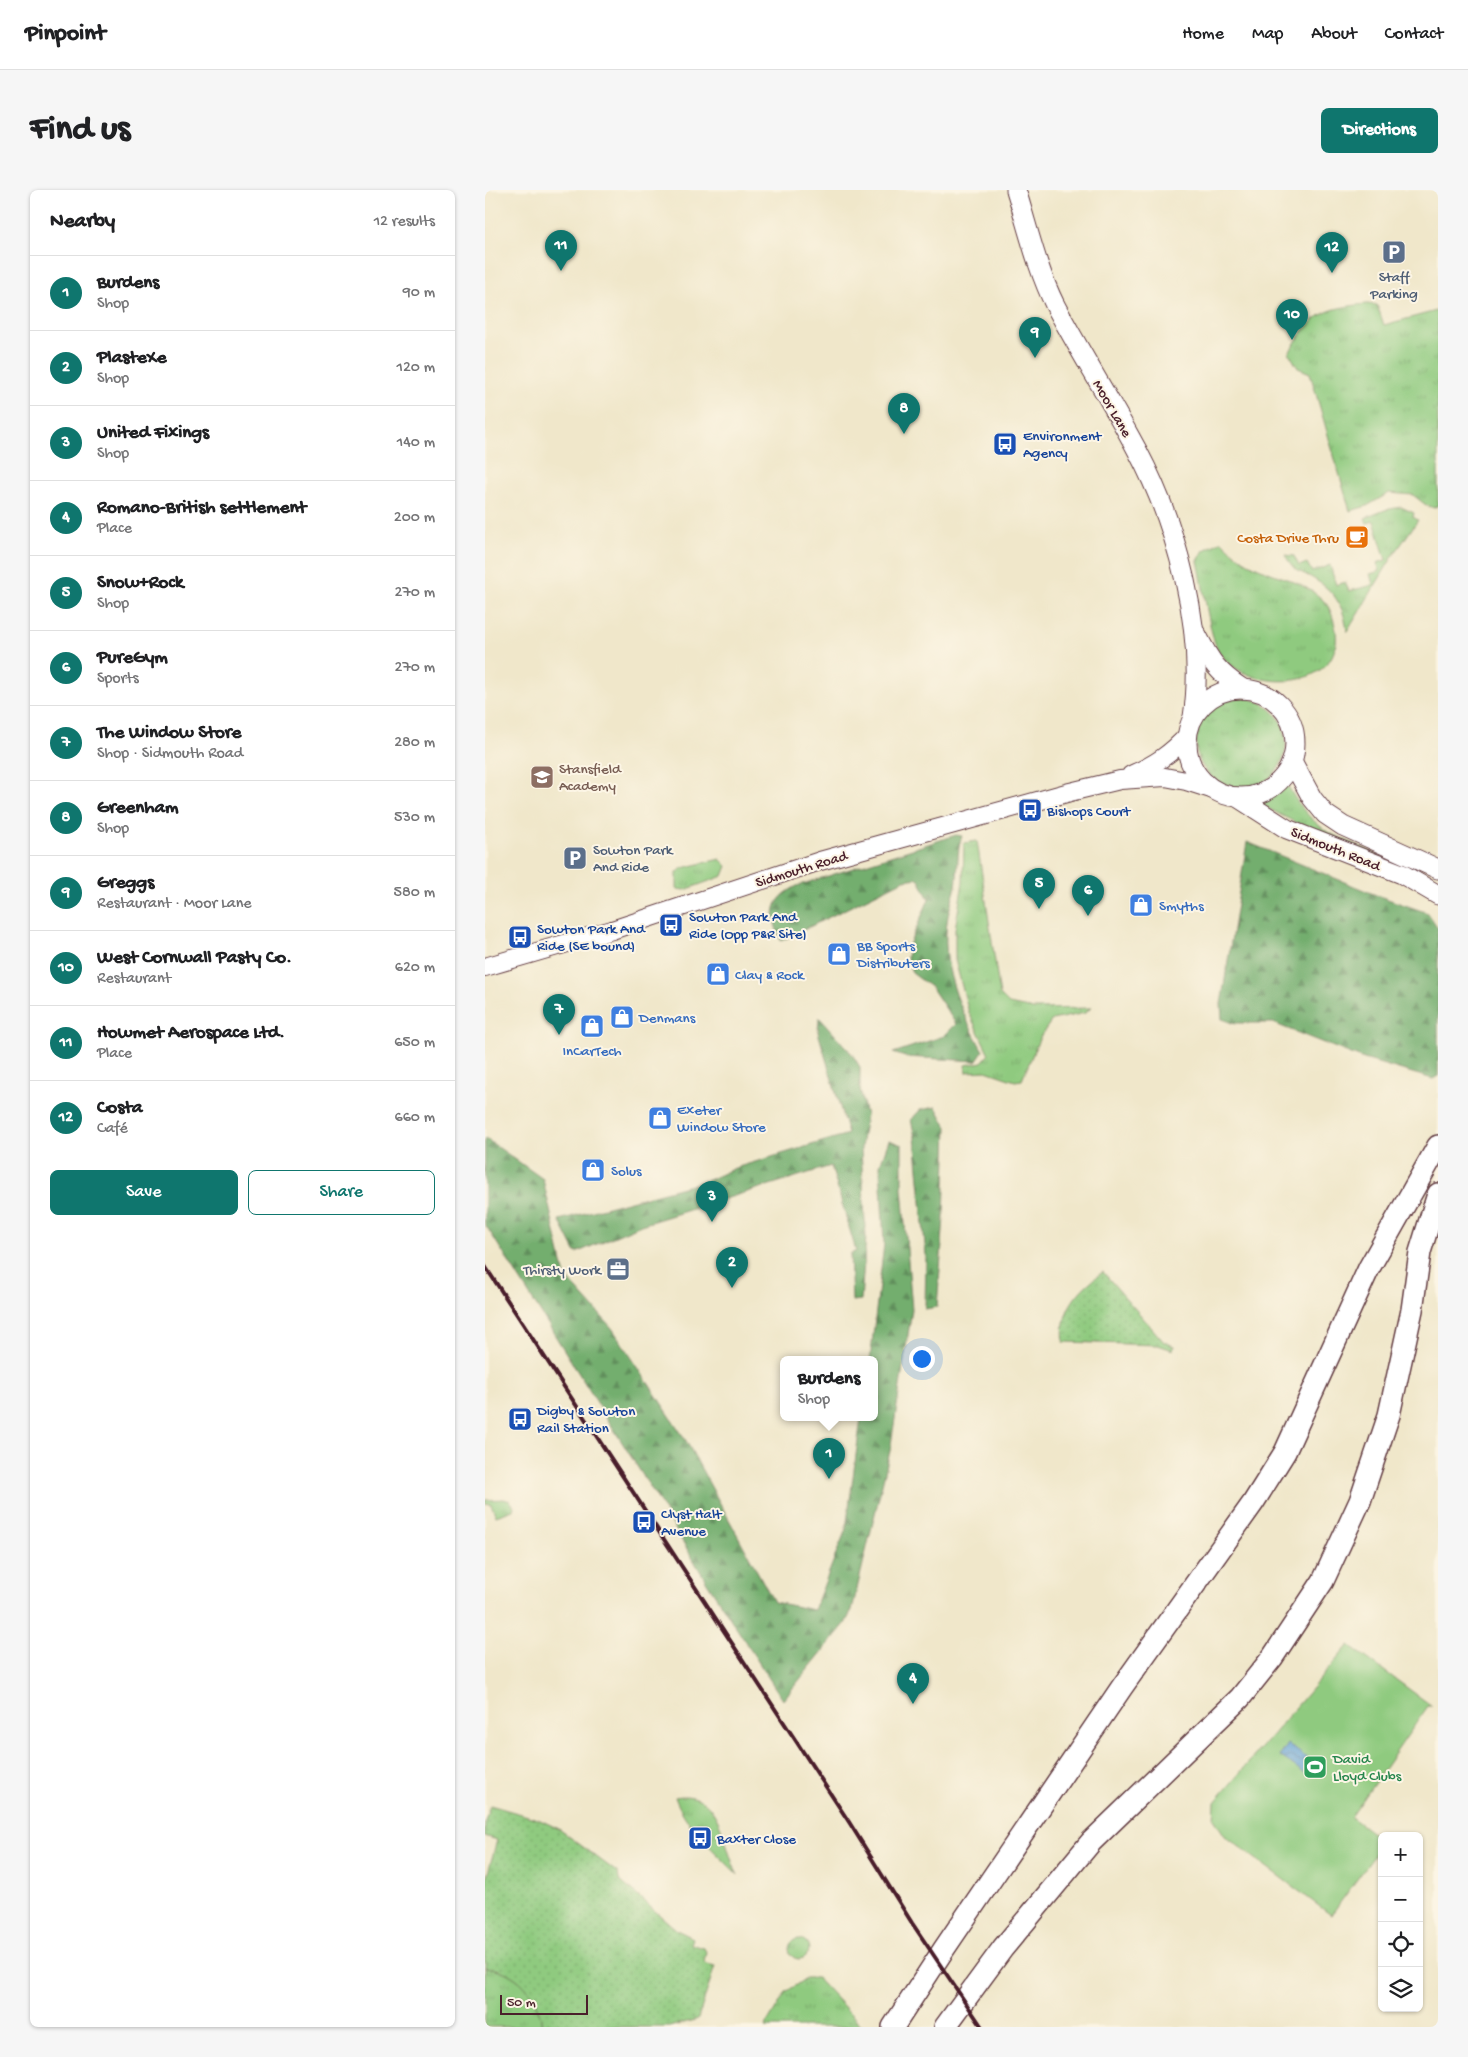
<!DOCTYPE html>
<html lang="en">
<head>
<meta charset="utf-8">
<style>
  body { margin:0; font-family:"Gochi Hand",sans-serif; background:#f6f6f6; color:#202124 }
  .controls { position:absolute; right:15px; bottom:15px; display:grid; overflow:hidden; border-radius:8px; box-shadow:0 1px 4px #0004 }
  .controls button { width:45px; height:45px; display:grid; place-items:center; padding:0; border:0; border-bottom:1px solid #e0e0e0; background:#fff; color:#202124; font:25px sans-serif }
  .scale { position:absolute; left:15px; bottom:12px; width:88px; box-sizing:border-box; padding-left:5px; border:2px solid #4a1f2b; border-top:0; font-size:14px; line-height:18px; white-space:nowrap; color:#4a1f2b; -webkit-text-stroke:4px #fcf5e5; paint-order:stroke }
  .you { position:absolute; left:436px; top:1168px; width:18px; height:18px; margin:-12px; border:4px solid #fff; border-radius:50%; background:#1a73e8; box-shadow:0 0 0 8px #1a73e833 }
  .badge { display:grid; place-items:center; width:32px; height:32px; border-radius:50%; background:#0f766e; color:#fff; font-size:16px; font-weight:700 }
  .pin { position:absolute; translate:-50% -41px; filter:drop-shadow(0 1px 2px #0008) }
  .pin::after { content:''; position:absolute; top:26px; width:18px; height:15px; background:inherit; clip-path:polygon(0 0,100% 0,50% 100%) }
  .popup { position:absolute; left:295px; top:1166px; width:98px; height:65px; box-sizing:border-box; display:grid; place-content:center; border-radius:8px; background:#fff; filter:drop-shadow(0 1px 4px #0005); font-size:16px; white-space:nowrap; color:#757577 }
  .popup b { font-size:19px; color:#202124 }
  .popup::after { content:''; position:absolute; left:50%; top:100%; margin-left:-10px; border:10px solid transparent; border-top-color:#fff }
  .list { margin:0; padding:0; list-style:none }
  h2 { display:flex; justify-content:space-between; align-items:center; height:65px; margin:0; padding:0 20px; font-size:21px }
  h2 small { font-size:16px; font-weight:400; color:#757577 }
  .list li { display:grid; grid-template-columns:32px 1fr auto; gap:15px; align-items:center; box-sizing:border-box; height:75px; padding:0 20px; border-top:1px solid #e0e0e0 }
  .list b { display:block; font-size:19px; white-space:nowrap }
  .list p { margin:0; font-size:16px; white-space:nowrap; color:#757577 }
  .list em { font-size:16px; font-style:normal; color:#757577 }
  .actions { display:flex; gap:10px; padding:15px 20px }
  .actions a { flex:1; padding:11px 0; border:1px solid #0f766e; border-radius:8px; text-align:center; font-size:18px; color:#0f766e }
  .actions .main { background:#0f766e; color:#fff }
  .icon { flex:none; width:28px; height:28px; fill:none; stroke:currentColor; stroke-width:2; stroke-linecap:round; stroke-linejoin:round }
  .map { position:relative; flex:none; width:953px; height:1837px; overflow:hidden; border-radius:8px }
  header { display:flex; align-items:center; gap:30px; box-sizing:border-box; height:70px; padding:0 25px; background:#fff; border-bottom:1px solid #e0e0e0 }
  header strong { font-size:24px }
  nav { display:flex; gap:28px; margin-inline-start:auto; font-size:18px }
  .intro { display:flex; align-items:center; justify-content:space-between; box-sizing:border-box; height:120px; padding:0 30px }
  h1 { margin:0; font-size:35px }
  .button { padding:12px 22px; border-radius:8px; background:#0f766e; color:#fff; font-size:18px; font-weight:700 }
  main { display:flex; gap:30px; padding:0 30px }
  aside { flex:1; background:#fff; border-radius:8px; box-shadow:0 1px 4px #0004 }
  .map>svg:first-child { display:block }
</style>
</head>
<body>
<header>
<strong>Pinpoint</strong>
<nav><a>Home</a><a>Map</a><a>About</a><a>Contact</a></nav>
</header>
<div class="intro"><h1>Find us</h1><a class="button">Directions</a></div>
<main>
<aside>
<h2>Nearby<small>12 results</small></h2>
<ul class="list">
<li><span class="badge">1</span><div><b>Burdens</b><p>Shop</p></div><em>90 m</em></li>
<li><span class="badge">2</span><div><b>PlasteXe</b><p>Shop</p></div><em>120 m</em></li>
<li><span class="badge">3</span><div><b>United Fixings</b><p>Shop</p></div><em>140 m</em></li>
<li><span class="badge">4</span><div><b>Romano-British settlement</b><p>Place</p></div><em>200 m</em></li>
<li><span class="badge">5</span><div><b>Snow+Rock</b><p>Shop</p></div><em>270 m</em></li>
<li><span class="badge">6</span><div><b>PureGym</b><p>Sports</p></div><em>270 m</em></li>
<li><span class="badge">7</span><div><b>The Window Store</b><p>Shop · Sidmouth Road</p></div><em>280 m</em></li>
<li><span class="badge">8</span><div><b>Greenham</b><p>Shop</p></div><em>530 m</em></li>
<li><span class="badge">9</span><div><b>Greggs</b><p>Restaurant · Moor Lane</p></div><em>580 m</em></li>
<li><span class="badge">10</span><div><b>West Cornwall Pasty Co.</b><p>Restaurant</p></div><em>620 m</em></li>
<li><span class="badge">11</span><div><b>Howmet Aerospace Ltd.</b><p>Place</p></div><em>650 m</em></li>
<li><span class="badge">12</span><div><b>Costa</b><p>Café</p></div><em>660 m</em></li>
</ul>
<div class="actions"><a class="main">Save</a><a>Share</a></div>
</aside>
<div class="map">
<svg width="953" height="1837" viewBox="0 0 953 1837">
  <defs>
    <pattern id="grass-tufts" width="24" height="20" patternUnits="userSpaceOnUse" patternTransform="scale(1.25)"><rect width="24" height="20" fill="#8fca7f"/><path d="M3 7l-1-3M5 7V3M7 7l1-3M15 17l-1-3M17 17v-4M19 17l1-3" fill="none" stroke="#7dad6e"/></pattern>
    <pattern id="forest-firs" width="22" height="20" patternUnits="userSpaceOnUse" patternTransform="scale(1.25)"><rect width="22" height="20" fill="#73ae6e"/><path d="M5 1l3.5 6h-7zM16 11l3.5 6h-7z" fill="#608d5b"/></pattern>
    <pattern id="park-dots" width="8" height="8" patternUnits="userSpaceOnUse" patternTransform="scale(1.25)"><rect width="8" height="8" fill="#8fca7f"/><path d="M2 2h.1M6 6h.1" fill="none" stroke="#7dad6e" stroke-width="1.8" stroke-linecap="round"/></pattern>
    <pattern id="water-waves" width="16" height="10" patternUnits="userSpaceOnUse" patternTransform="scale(1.25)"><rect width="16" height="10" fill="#61a0d3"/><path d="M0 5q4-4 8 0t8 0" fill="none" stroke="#5282ab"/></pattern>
  </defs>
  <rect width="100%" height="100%" fill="#fcf5e5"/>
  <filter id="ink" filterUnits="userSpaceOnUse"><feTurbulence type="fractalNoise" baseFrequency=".02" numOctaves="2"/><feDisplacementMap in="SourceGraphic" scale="10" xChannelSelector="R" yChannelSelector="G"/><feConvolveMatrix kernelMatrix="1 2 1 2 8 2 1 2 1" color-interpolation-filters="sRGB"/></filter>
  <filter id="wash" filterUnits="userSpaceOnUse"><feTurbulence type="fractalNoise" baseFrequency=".0096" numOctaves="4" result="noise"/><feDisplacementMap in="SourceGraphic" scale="20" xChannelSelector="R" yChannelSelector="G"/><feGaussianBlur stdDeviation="1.12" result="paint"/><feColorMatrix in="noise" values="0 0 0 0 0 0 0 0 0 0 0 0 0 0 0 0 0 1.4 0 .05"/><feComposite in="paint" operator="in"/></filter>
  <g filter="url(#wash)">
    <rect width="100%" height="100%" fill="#f0e7ca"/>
    <!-- grass -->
    <g fill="url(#grass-tufts)" stroke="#6c7455">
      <path d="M882 114 892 115 899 135 951 121 953 124V315L949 318 941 315 928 305 904 303 882 316 865 321 825 183 813 178 804 163C826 125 838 118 882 114Z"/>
      <path d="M916 317 929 323 928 327 933 330 908 366 862 442C860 421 852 403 832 391 816 380 811 385 800 365L809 366 814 376 822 373 827 382 845 375 851 395 860 392 864 401 888 395 885 384 895 381 892 373 901 370 889 331 882 333 880 328 900 320Z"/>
      <path d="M737 351C746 360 755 369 767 375 789 386 820 392 838 410 846 418 849 430 851 441 858 505 756 503 733 460 724 443 718 393 713 371L719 360Z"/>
      <circle cx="756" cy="553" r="45"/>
      <path d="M800 590C812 614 822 627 844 643L953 691V694L883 663 850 653 769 611 790 602Z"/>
      <path d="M492 651 515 805 524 814 548 819 606 818 600 823 567 830 555 847 537 890 530 891 501 881 481 882 480 875 497 872 504 864 484 823 470 770V739L478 692 479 653Z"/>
      <path d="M235 669 242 676 238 686 200 700 192 699V683L197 678Z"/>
      <path d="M19 1309 25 1311 29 1316 28 1320 11 1326 6 1314 0 1313V1310Z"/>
      <path d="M190 1607C238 1598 237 1657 253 1685 231 1662 201 1638 190 1607Z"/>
      <circle cx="314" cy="1759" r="10"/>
      <path d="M0 1777C32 1780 54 1805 57 1837H0Z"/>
      <path d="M321 1788H332L378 1837H280L301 1802Z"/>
    </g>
    <!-- forest -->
    <g fill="url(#forest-firs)" stroke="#5e664c">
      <path d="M471 645 477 646C471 662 474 679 471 696 469 706 465 716 463 726 454 774 475 820 498 861L491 871 420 867 408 863 459 846 471 834 447 798 427 783 422 767 424 755 444 709 433 688 419 690 296 751C285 725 285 710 312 696Z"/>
      <path d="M762 652 891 705 943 723 953 738V886L948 889 879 869 788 833H747L737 829 736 814Z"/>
      <path d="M334 827 367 864 375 877V899L381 925 376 958 381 1047 376 1110 367 1111 365 1064 371 1061 346 976 156 1035 91 1063 74 1030 221 991 250 978 363 944 333 842Z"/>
      <path d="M451 917 462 937 459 1028 452 1117 440 1119 441 1066 430 947 426 930 435 920Z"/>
      <path d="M0 948 58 989 80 1086 127 1138 200 1249 289 1412 329 1420 361 1339 376 1228H389V1170H385L399 1054 395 975 404 950 417 955V998L427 1119 405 1261 367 1420 360 1434 298 1510 221 1391 172 1308 0 1034Z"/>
    </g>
    <!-- park -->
    <g fill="url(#park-dots)" stroke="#6c7455">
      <path d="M618 1082 679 1152 689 1156 688 1160 673 1155 579 1152C574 1120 594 1099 618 1082Z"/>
      <path d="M5 1615 53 1629 74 1639 133 1683 134 1690 192 1740 208 1748 206 1754 219 1758 221 1762 219 1773 230 1776 213 1829 184 1837H57C54 1805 32 1780 0 1777V1693L12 1650 0 1646V1632Z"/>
    </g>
    <!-- garden -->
    <path fill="#8fca7f" stroke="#6c7455" d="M864 1455 947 1516H943L866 1627 897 1650V1655L846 1725 740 1646 729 1629 730 1612Z"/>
    <!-- water -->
    <path fill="url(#water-waves)" stroke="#56607f" d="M803 1554 830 1574 822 1585 795 1566Z"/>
  </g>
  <g filter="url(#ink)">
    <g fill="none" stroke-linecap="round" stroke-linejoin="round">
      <!-- tertiary casing -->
      <g stroke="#633d43" stroke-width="20">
        <g id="tertiary">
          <path d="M646 585C669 575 686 564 703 545"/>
          <path d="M0 777 127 740 335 671 585 602 635 590 680 587 701 591 729 600"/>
        </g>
      </g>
      <!-- secondary casing -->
      <g stroke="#633d43" stroke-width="21">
        <g id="secondary">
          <path d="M531 0C543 38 552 79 570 115 596 164 626 211 652 260 692 335 721 443 708 527"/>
          <path d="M712 445C725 471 733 483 758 499"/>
          <circle cx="756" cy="553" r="54"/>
          <path d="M807 571 827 608 840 624 858 636 953 679"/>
          <path d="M752 607 802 639 917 684 953 705"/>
        </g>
      </g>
      <!-- primary casing -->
      <g stroke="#633d43" stroke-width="24">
        <g id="primary">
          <path d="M408 1837 459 1759 637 1497 768 1313 800 1262 884 1078 953 956"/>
          <path d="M460 1837 518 1758 606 1652 755 1508 787 1468 838 1391 875 1311 904 1225 927 1120 935 1062 953 1004"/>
        </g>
      </g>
      <!-- tertiary -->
      <use href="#tertiary" stroke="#fff" stroke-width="18"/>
      <!-- secondary -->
      <use href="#secondary" stroke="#fff" stroke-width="19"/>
      <!-- primary -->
      <use href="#primary" stroke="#fff" stroke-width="21"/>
      <!-- rail -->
      <path stroke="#4a1f2b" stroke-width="4" d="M0 1076 364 1632 427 1733 497 1837"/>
    </g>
  </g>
  <!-- icons -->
  <defs>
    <g id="parking-square" transform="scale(1.25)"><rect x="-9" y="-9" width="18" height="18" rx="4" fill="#5c6f8a" stroke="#fcf5e5"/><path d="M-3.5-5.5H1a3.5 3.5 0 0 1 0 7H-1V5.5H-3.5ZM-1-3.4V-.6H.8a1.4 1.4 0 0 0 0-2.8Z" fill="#fff"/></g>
    <g id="bus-square" transform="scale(1.25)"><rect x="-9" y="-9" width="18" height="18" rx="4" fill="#1a4fb4" stroke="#fcf5e5"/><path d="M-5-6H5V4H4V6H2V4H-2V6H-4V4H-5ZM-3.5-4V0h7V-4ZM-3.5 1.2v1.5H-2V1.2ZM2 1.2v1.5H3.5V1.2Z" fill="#fff"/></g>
    <g id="cafe-square" transform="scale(1.25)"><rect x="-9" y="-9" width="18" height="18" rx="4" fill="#e8710a" stroke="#fcf5e5"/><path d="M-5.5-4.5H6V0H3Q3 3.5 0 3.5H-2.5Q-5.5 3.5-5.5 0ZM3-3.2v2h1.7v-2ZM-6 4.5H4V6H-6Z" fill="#fff"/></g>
    <g id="school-square" transform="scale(1.25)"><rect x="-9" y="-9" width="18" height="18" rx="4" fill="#8d6e63" stroke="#fcf5e5"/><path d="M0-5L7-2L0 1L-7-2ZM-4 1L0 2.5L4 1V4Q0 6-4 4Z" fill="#fff"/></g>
    <g id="shop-square" transform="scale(1.25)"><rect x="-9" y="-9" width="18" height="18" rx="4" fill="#3f7fe0" stroke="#fcf5e5"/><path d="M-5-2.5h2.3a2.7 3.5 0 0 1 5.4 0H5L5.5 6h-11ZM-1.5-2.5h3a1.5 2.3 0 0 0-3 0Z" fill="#fff"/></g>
    <g id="office-square" transform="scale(1.25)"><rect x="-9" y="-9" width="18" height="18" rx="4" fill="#5c6f8a" stroke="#fcf5e5"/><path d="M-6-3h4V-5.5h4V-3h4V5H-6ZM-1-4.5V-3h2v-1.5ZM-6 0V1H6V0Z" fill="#fff"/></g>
    <g id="stadium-square" transform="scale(1.25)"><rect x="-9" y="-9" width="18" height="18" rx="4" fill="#2e9e5b" stroke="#fcf5e5"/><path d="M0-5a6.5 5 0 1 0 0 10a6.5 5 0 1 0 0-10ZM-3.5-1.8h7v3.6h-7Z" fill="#fff"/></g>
  </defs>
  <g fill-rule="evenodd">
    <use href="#parking-square" x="909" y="62"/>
    <use href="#bus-square" x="520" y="254"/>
    <use href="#cafe-square" x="872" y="347"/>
    <use href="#school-square" x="57" y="587"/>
    <use href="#bus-square" x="545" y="620"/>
    <use href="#parking-square" x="90" y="668"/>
    <use href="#shop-square" x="656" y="715"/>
    <use href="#bus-square" x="186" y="735"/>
    <use href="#bus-square" x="35" y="747"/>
    <use href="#shop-square" x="354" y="764"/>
    <use href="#shop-square" x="233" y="784"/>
    <use href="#shop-square" x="137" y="827"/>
    <use href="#shop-square" x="107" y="836"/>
    <use href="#shop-square" x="175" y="928"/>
    <use href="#shop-square" x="108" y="980"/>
    <use href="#office-square" x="133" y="1079"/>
    <use href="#bus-square" x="35" y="1229"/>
    <use href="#bus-square" x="159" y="1332"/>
    <use href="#stadium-square" x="830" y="1577"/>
    <use href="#bus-square" x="215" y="1648"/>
  </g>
  <g text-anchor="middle" stroke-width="4" stroke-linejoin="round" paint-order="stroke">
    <!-- service labels -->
    <g font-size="15" fill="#4e5e75" stroke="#fcf5e5">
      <text x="909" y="91">Staff<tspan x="909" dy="17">Parking</tspan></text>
      <text x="108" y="664" text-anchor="start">Sowton Park<tspan x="108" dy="17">And Ride</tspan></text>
      <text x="116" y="1084" text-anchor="end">Thirsty Work</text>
    </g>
    <!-- street labels -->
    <g font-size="15" fill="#4a1f2b" stroke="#fcf5e5">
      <text transform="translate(628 218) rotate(60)" y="5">Moor Lane</text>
      <text transform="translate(851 658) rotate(22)" y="5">Sidmouth Road</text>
      <text transform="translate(316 678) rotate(-17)" y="5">Sidmouth Road</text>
    </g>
    <!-- transit labels -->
    <g font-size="15" fill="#164399" stroke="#fcf5e5" text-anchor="start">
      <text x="538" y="250">Environment<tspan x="538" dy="17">Agency</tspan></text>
      <text x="562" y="625">Bishops Court</text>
      <text x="204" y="731">Sowton Park And<tspan x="204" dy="17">Ride (Opp P&amp;R Site)</tspan></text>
      <text x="52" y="743">Sowton Park And<tspan x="52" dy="17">Ride (SE bound)</tspan></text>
      <text x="52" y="1225">Digby &amp; Sowton<tspan x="52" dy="17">Rail Station</tspan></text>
      <text x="176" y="1328">Clyst Halt<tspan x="176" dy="17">Avenue</tspan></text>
      <text x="232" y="1653">Baxter Close</text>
    </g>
    <!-- food labels -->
    <g font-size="15" fill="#c56008" stroke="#fcf5e5" text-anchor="end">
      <text x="854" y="352">Costa Drive Thru</text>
    </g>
    <!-- education labels -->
    <g font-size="15" fill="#785e54" stroke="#fcf5e5" text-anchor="start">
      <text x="74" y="583">Stansfield<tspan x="74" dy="17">Academy</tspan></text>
    </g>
    <!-- shop labels -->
    <g font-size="15" fill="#366cbe" stroke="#fcf5e5" text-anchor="start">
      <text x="674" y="720">Smyths</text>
      <text x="372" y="760">BB Sports<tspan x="372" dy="17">Distributers</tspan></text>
      <text x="250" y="789">Clay &amp; Rock</text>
      <text x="154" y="832">Denmans</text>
      <text x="107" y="865" text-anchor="middle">InCarTech</text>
      <text x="192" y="924">Exeter<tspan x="192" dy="17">Window Store</tspan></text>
      <text x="126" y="985">Solus</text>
    </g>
    <!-- leisure labels -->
    <g font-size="15" fill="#27864d" stroke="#fcf5e5" text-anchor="start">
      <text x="848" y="1573">David<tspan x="848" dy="17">Lloyd Clubs</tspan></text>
    </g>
  </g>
</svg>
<div class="controls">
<button>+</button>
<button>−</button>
<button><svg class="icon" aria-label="locate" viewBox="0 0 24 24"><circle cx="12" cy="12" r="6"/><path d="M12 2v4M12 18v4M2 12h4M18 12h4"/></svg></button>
<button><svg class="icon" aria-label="layers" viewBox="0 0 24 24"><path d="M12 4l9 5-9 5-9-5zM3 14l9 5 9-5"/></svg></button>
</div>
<div class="scale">50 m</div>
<div class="you"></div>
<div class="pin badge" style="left:344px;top:1289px">1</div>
<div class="popup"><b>Burdens</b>Shop</div>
<div class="pin badge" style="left:247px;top:1098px">2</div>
<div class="pin badge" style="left:227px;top:1032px">3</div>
<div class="pin badge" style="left:428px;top:1514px">4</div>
<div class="pin badge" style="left:554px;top:719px">5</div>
<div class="pin badge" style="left:603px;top:726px">6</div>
<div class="pin badge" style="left:74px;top:845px">7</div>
<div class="pin badge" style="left:419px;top:244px">8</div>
<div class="pin badge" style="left:550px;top:168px">9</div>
<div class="pin badge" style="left:807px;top:150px">10</div>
<div class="pin badge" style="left:76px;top:81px">11</div>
<div class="pin badge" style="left:847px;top:83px">12</div>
</div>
</main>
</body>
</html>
